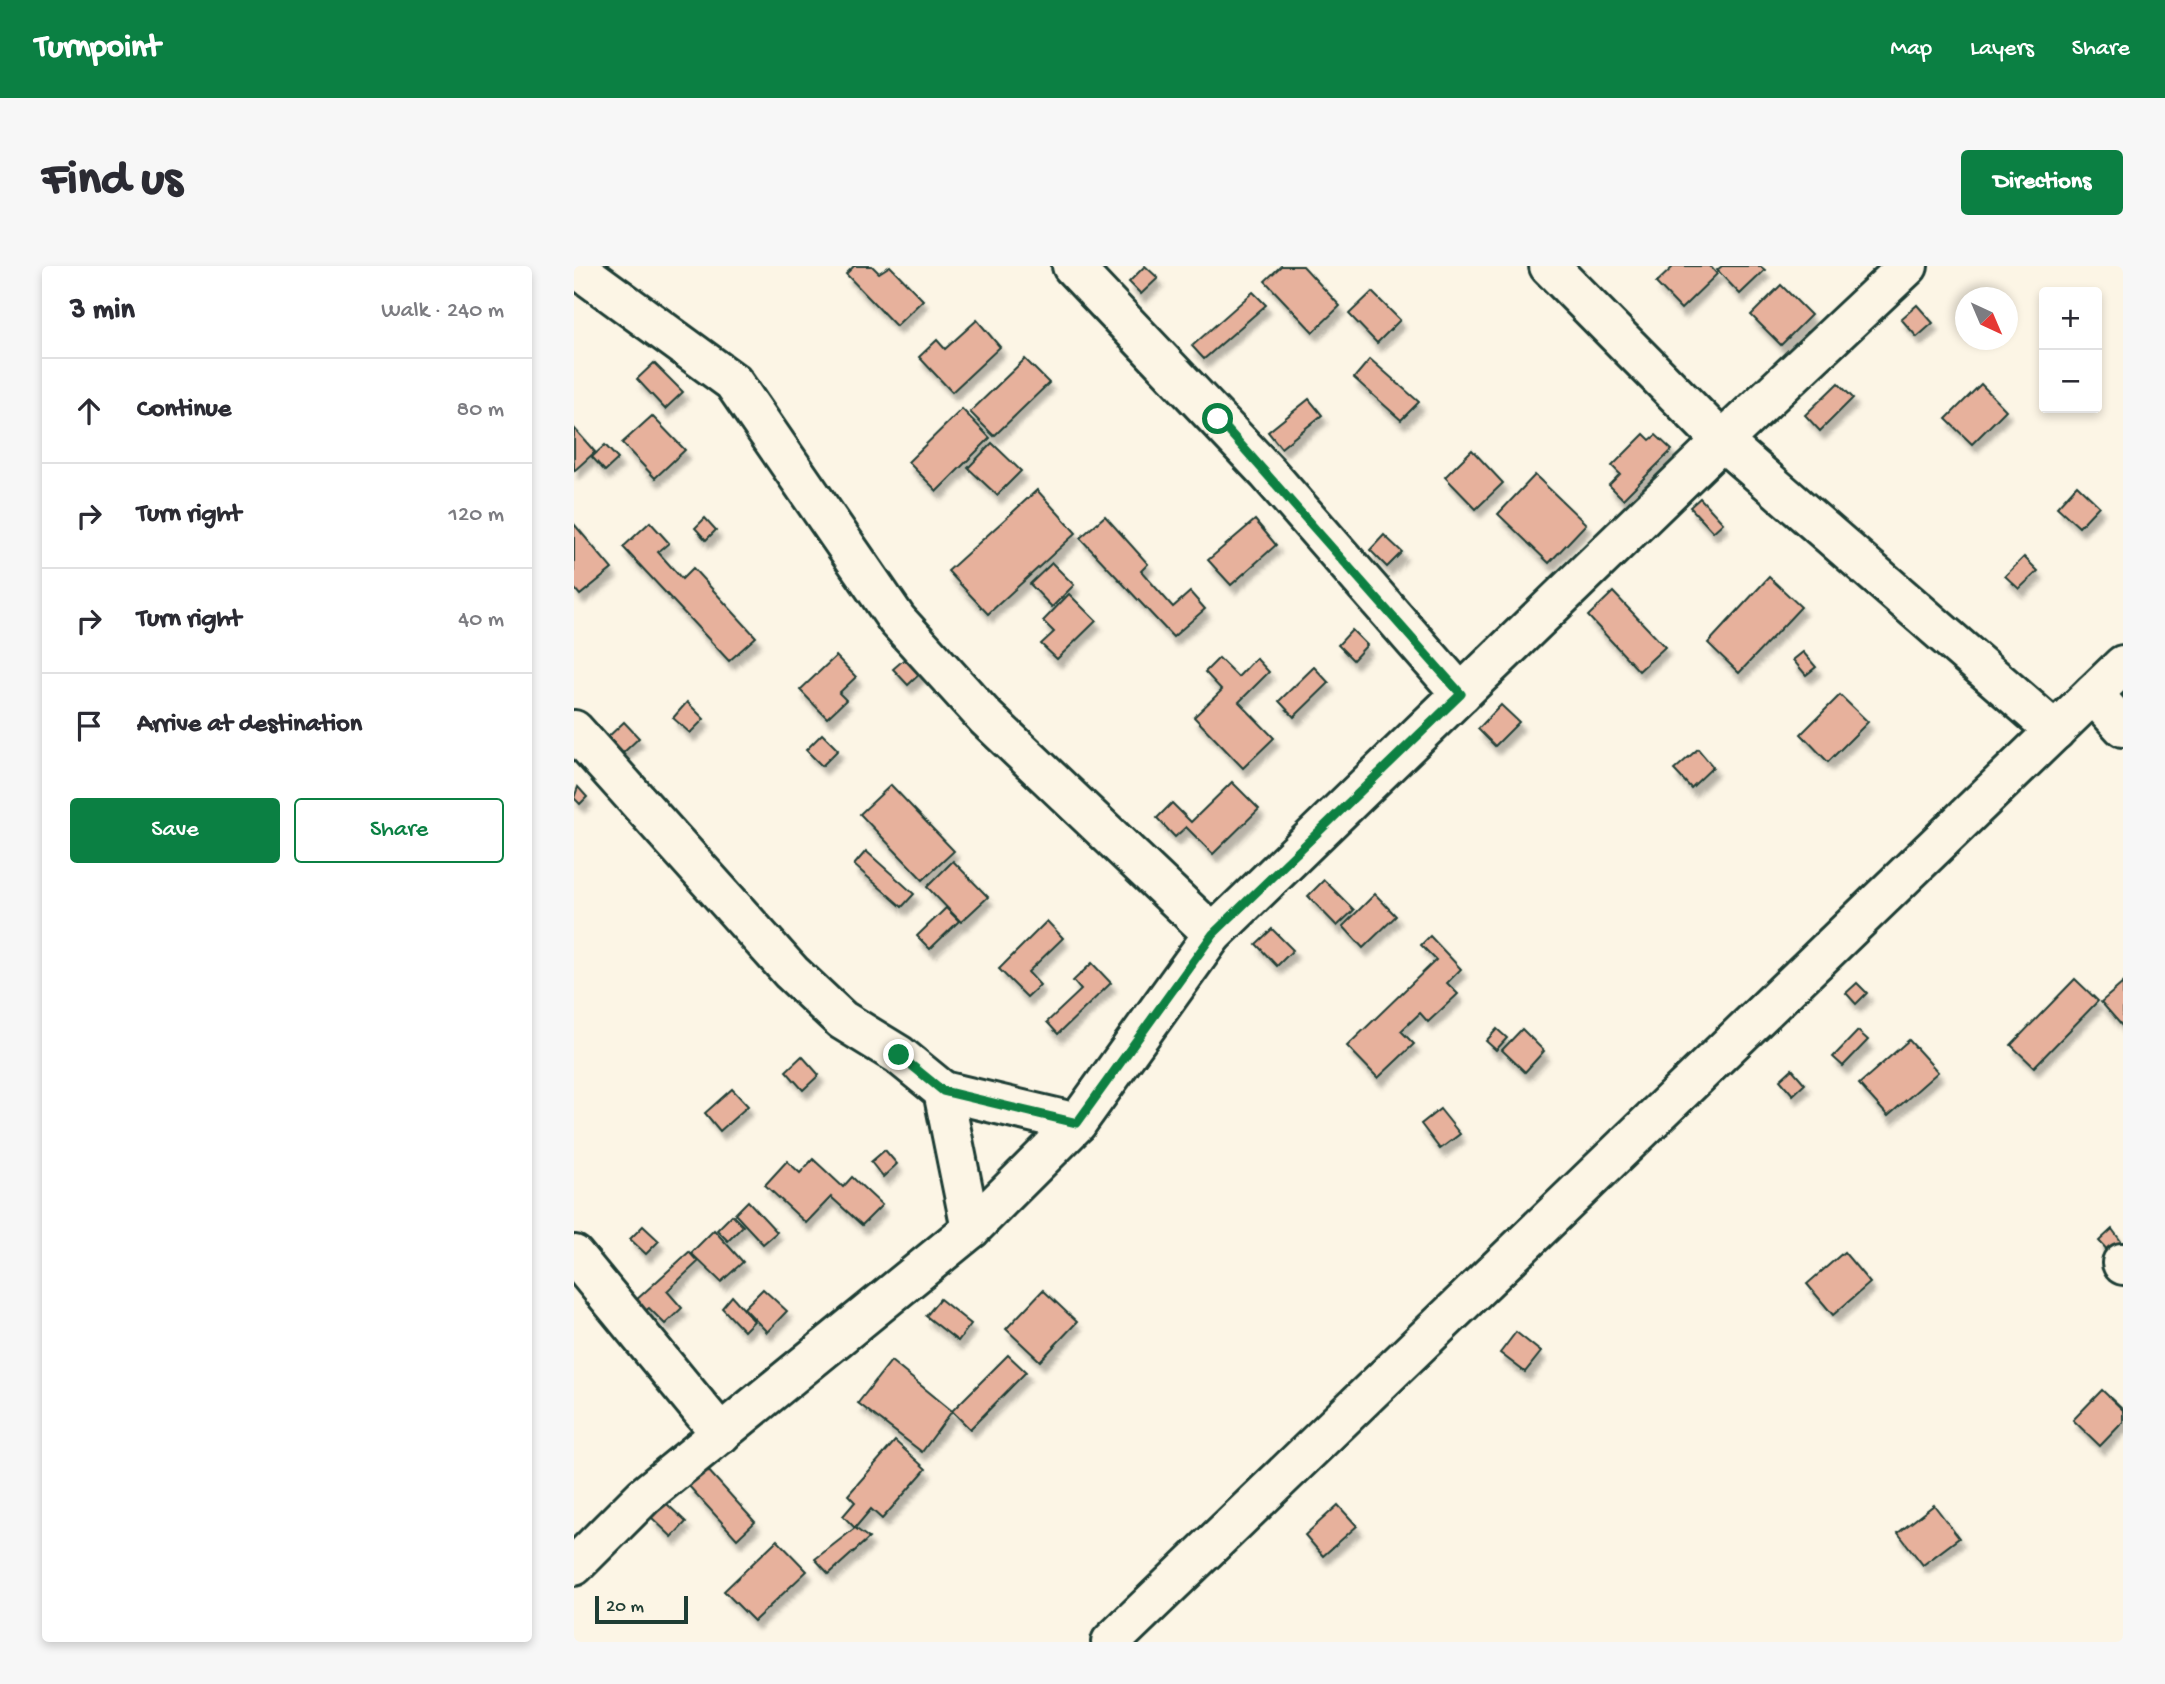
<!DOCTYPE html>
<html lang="en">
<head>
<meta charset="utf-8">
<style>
  body { margin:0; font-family:"Gochi Hand",sans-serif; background:#f7f7f7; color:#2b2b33 }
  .controls { position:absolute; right:21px; top:21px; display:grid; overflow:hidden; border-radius:7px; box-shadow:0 4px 10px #0003 }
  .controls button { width:63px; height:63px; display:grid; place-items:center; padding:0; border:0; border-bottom:2px solid #e1e1e2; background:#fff; color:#2b2b33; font:35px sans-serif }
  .compass { position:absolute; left:1381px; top:21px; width:63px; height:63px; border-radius:50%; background:#fff; box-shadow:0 4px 10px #0003; rotate:136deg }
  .scale { position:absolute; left:21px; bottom:18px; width:93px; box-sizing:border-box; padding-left:7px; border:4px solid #1f3d34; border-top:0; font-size:19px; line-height:24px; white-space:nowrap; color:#1f3d34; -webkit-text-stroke:5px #fcf5e5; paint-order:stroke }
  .stop { position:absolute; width:21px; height:21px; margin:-16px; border:5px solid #0b8043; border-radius:50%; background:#fff }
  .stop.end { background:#0b8043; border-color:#fff; box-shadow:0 2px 7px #0008 }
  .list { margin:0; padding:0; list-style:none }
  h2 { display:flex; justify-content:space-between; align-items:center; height:91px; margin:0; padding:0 28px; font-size:30px }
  h2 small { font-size:23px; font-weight:400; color:#7c7c81 }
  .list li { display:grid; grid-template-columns:46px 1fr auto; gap:21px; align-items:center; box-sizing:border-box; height:105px; padding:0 28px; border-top:2px solid #e1e1e2 }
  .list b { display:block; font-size:26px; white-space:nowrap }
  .list em { font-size:23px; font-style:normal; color:#7c7c81 }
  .actions { display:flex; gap:14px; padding:21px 28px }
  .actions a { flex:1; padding:16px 0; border:2px solid #0b8043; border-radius:7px; text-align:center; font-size:24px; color:#0b8043 }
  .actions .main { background:#0b8043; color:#fff }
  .icon { flex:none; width:38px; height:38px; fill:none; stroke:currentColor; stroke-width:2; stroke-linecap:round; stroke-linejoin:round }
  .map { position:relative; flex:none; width:1549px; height:1376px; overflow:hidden; border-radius:7px }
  header { display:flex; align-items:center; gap:42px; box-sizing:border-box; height:98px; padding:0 35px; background:#0b8043; color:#fff }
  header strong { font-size:33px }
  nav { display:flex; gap:38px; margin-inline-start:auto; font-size:24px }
  .intro { display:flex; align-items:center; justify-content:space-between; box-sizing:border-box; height:168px; padding:0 42px }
  h1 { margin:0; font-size:49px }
  .button { padding:18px 32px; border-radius:7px; background:#0b8043; color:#fff; font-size:24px; font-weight:700 }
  main { display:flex; gap:42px; padding:0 42px }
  aside { flex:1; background:#fff; border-radius:7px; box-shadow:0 4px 10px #0003 }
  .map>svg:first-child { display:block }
</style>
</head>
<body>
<header>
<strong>Turnpoint</strong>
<nav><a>Map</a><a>Layers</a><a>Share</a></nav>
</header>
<div class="intro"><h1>Find us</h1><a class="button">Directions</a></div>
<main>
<aside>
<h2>3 min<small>Walk · 240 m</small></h2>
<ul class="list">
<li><svg class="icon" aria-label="ahead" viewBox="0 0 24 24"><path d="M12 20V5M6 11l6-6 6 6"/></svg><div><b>Continue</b></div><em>80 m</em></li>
<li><svg class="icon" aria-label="right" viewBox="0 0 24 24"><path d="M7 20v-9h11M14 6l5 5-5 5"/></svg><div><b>Turn right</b></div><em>120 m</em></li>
<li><svg class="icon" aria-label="right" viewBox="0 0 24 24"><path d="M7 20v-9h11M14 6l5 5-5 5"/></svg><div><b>Turn right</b></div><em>40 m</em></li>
<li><svg class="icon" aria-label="arrive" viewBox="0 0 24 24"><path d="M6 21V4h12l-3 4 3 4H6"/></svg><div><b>Arrive at destination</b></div></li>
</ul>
<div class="actions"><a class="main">Save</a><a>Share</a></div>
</aside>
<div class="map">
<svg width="1549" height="1376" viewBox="0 0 1549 1376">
  <defs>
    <filter id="shadow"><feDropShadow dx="4.5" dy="8" stdDeviation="2" flood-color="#0004"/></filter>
  </defs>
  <rect width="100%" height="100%" fill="#fcf5e5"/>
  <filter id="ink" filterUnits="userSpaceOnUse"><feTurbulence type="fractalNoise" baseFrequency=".0143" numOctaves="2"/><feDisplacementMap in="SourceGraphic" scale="14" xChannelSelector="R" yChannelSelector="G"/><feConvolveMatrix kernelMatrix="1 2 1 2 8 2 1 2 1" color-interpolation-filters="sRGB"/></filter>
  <g filter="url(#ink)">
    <!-- building -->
    <g fill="#e7b19c" stroke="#1f3d34" stroke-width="2" filter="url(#shadow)">
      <path d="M280 0H298L305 7 316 0 349 34 322 60 272 8Z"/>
      <path d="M571 0 584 12 567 28 555 16Z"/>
      <path d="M707 0H729L766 40 739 66 691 15Z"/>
      <path d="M1100 0H1136L1143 8 1107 43 1082 17Z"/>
      <path d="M1148 0H1186L1191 4 1166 28 1143 4Z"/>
      <path d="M1207 19 1237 49 1207 79 1177 49Z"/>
      <path d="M679 26 692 39 630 93 618 80Z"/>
      <path d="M798 26 826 54 803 77 775 48Z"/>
      <path d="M1343 39 1359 57 1343 71 1327 53Z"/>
      <path d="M403 54 426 81 378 126 345 91 363 74 371 83Z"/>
      <path d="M451 93 475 117 420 170 396 146Z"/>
      <path d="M796 93 845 136 827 154 780 112Z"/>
      <path d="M80 97 109 126 91 143 63 113Z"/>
      <path d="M1264 117 1279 132 1246 165 1231 149Z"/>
      <path d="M1407 118 1432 144 1398 178 1372 153Z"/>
      <path d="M735 133 748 149 707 182 694 166Z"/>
      <path d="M388 143 416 172 363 225 334 196Z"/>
      <path d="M78 150 111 184 81 212 48 177Z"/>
      <path d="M0 162 21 186 0 205Z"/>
      <path d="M1070 168 1076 174 1082 169 1098 184 1049 233 1035 219 1046 208 1038 200Z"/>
      <path d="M418 177 447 205 423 229 394 202Z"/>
      <path d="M31 179 44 193 31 205 18 191Z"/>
      <path d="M898 184 929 217 902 243 871 211Z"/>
      <path d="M961 209 1012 258 975 297 924 248Z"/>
      <path d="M1503 219 1525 240 1505 261 1483 241Z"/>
      <path d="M463 224 502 267 414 348 374 305Z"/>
      <path d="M1126 232 1149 257 1139 266 1116 241Z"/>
      <path d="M531 250 574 298 567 305 599 341 616 326 631 343 599 371 506 272Z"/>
      <path d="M131 252 142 264 132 274 121 262Z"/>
      <path d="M681 254 702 279 657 319 634 294Z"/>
      <path d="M76 256 95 277 84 286 108 313 119 302 182 371 155 395 49 281Z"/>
      <path d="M0 258 38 303 6 329 0 322Z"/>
      <path d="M810 269 828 286 813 301 796 284Z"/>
      <path d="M1450 291 1464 305 1445 323 1431 310Z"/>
      <path d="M478 297 500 319 478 341 456 318Z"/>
      <path d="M1195 311 1227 341 1165 407 1134 377Z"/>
      <path d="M1039 326 1091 381 1065 405 1014 350Z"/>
      <path d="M495 328 522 355 483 393 467 378 480 366 469 355Z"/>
      <path d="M778 364 793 379 779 394 764 379Z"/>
      <path d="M1229 386 1242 401 1232 409 1219 394Z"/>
      <path d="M335 389 350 404 334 419 319 403Z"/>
      <path d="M262 390 282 411 265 427 272 434 253 452 226 424Z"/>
      <path d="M645 392 664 411 682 392 695 406 665 436 700 472 669 502 620 451 648 424 631 406Z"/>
      <path d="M740 401 755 417 720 451 705 435Z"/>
      <path d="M1266 429 1294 456 1254 496 1227 468Z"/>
      <path d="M113 436 130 453 116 467 99 452Z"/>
      <path d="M927 439 945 456 921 480 904 463Z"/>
      <path d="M50 456 65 472 49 487 34 471Z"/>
      <path d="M248 468 264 484 248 500 232 484Z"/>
      <path d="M1124 483 1139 501 1117 522 1100 504Z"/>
      <path d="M658 516 685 543 639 588 612 561 601 571 583 552 598 537 617 556Z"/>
      <path d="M317 519 380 585 349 614 286 548Z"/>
      <path d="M4 521 13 531 6 538 0 532Z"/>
      <path d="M292 585 340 628 328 641 280 599Z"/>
      <path d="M379 595 414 631 387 656 353 621Z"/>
      <path d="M750 614 780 644 763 660 734 630Z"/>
      <path d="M801 628 822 650 789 682 769 660Z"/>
      <path d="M372 642 385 655 356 683 343 670Z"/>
      <path d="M473 655 489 672 454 706 466 719 453 731 425 703Z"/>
      <path d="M698 663 719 684 703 700 682 678Z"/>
      <path d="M856 670 887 703 873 717 884 728 854 756 846 747 827 765 840 778 804 812 773 780 862 694 847 679Z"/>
      <path d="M518 697 537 717 484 768 473 756 507 724 499 715Z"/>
      <path d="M1501 713 1524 735 1460 801 1437 779Z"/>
      <path d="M1283 717 1293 727 1282 738 1272 727Z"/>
      <path d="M1549 717V761L1527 736Z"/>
      <path d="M923 763 933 772 922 784 912 775Z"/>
      <path d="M948 763 970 785 951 806 928 784Z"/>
      <path d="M1284 765 1294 774 1269 800 1259 791Z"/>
      <path d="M1335 774 1364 806 1314 850 1285 818Z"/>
      <path d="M228 790 245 809 229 824 212 805Z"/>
      <path d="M1218 803 1231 818 1219 829 1206 814Z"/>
      <path d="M158 823 174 840 146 865 131 847Z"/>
      <path d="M866 843 886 868 866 883 847 858Z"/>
      <path d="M311 884 323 898 309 911 297 896Z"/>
      <path d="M239 893 269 921 278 911 308 939 288 959 257 931 232 957 191 919 213 895 226 907Z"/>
      <path d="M174 935 203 966 189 978 161 948Z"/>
      <path d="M158 949 169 960 154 975 143 964Z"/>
      <path d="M69 960 85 975 72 988 56 973Z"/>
      <path d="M1538 963 1549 978 1537 988 1525 975Z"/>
      <path d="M140 964 169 996 147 1016 117 987Z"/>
      <path d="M115 986 124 996 93 1025 108 1042 91 1058 75 1042 71 1045 61 1035Z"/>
      <path d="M1270 986 1296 1017 1259 1049 1233 1018Z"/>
      <path d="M189 1023 213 1045 193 1066 170 1042Z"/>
      <path d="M469 1024 503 1056 466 1095 432 1063Z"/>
      <path d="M158 1030 180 1055 170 1065 148 1042Z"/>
      <path d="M366 1033 397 1058 384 1075 352 1050Z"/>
      <path d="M942 1066 967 1086 951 1106 926 1087Z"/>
      <path d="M434 1089 452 1106 396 1163 378 1145Z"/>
      <path d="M317 1095 378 1145 348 1186 284 1137Z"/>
      <path d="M1528 1124 1549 1144V1156L1526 1180 1499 1154Z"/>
      <path d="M321 1175 352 1203 308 1253 297 1243 281 1262 269 1250 281 1236 274 1229Z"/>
      <path d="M133 1203 181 1256 163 1273 114 1219Z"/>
      <path d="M92 1237 112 1256 98 1271 77 1251Z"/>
      <path d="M764 1239 783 1260 749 1290 731 1269Z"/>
      <path d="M1360 1239 1385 1272 1349 1299 1324 1267Z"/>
      <path d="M281 1262 295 1272 255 1308 241 1293Z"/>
      <path d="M203 1274 233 1305 180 1355 150 1325Z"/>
    </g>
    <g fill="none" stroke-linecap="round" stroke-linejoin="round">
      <!-- minor casing -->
      <g stroke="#1f3d34" stroke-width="44">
        <g id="minor">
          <path d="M0 0 159 116 323 354 412 452 639 668"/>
          <path d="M498 0 694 207 887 428"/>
          <path d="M975 0 1148 175 1481 465"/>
          <path d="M1519 428 1549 461"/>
          <path d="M0 464 217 706 268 754 325 789 369 825 397 963"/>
          <path d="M369 825 503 857"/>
          <path d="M0 989 147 1168"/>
          <path d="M1548 997 1549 999"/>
          <path d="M0 1300 70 1230 397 963 503 857 639 668 1148 175 1334 0"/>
          <path d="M537 1376 1549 399"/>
        </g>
      </g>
      <!-- minor -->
      <use href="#minor" stroke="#fcf5e5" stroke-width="38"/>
    </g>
  </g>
  <g fill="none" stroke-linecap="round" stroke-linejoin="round" filter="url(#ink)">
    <!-- route -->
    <path stroke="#0b8043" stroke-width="9" d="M325 789 369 825 503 857 639 668 887 428 644 153"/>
  </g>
</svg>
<div class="controls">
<button>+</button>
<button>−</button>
</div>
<svg class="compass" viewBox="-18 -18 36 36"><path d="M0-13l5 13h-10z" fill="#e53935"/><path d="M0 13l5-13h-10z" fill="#7c7c81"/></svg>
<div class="scale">20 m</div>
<div class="stop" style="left:644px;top:153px"></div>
<div class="stop end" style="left:325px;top:789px"></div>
</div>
</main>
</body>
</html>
